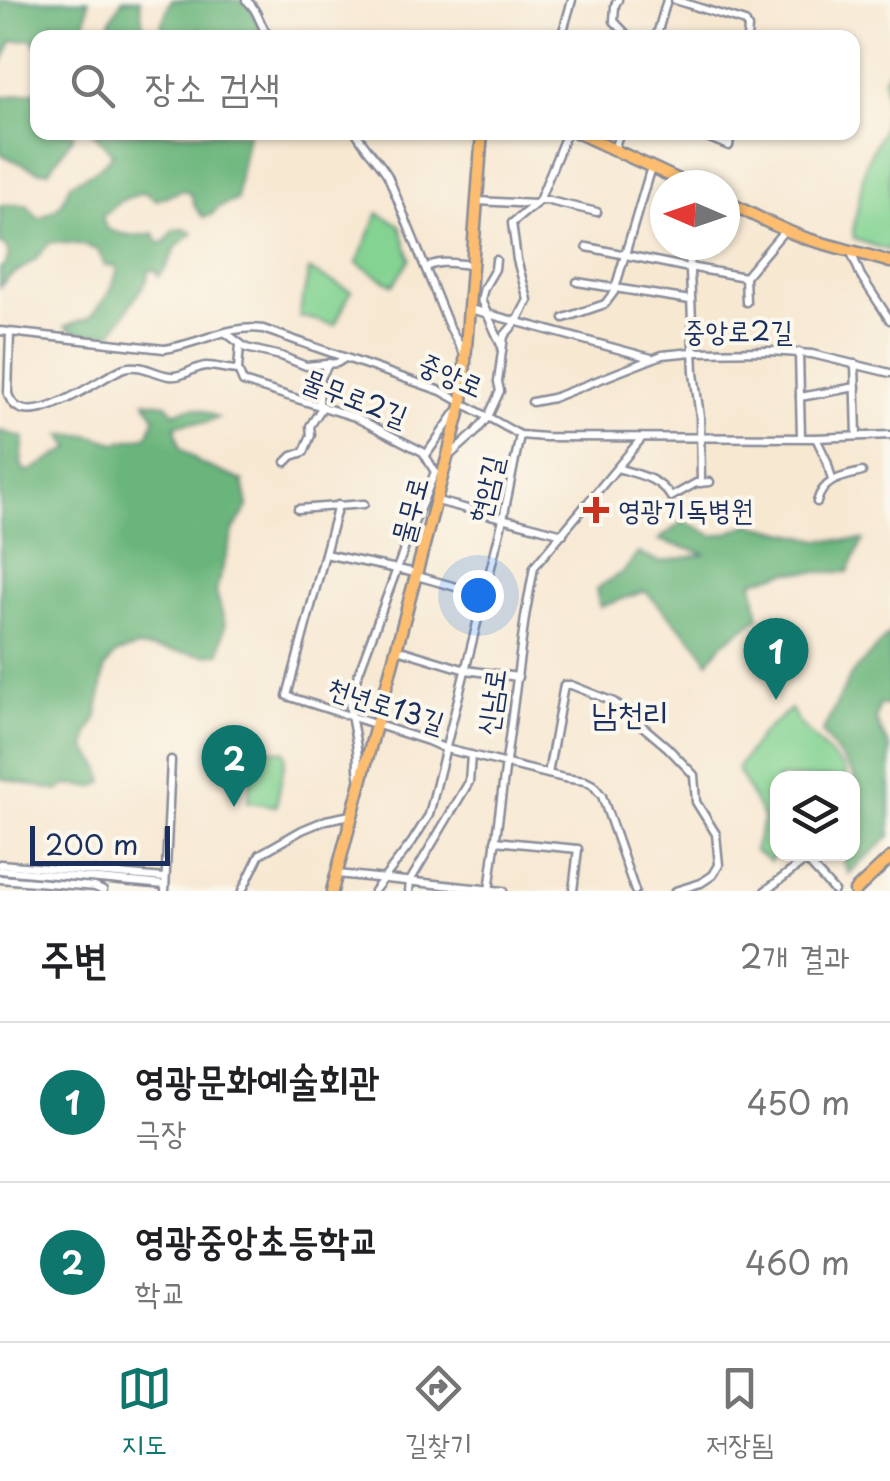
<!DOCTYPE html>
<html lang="ko">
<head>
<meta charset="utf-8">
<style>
  body { margin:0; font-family:"Playpen Sans","Poor Story",sans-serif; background:#f2f2f2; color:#202124 }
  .controls { position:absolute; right:30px; bottom:30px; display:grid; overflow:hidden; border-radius:20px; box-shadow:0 2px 8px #0004 }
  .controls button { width:90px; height:90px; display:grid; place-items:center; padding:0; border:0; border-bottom:2px solid #e0e0e0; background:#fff; color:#202124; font:50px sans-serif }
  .compass { position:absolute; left:650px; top:170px; width:90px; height:90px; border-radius:50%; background:#fff; box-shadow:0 2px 8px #0004; rotate:272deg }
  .scale { position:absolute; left:30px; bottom:25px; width:140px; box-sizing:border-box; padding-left:10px; border:5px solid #1b2f5e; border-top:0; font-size:28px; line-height:35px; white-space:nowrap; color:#1b2f5e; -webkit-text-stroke:8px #fbf7ec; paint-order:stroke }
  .you { position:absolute; left:478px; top:595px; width:35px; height:35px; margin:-25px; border:8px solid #fff; border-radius:50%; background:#1a73e8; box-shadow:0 0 0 15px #1a73e833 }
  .badge { display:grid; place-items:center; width:65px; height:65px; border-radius:50%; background:#0f766e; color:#fff; font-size:32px; font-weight:700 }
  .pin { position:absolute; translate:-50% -82px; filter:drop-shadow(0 2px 5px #0008) }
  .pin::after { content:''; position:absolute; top:52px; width:35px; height:30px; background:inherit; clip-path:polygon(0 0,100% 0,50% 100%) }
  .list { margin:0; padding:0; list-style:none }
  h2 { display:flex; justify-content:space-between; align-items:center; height:130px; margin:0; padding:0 40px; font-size:42px }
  h2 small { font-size:32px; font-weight:400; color:#757577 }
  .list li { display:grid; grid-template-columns:65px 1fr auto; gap:30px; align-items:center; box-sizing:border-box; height:160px; padding:0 40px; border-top:2px solid #e0e0e0 }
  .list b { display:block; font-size:38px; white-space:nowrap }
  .list p { margin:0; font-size:32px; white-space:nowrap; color:#757577 }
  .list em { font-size:32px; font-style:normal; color:#757577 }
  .icon { flex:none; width:55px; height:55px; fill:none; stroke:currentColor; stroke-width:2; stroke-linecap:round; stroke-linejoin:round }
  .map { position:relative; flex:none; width:890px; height:891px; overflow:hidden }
  .search { position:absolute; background:#fff; box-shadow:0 2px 8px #0004; left:30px; right:30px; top:30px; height:110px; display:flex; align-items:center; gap:25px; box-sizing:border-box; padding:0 35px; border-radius:20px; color:#757577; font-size:38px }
  .sheet { height:450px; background:#fff }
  nav { display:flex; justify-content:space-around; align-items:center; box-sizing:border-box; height:140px; border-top:2px solid #e0e0e0; background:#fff; font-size:28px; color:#757577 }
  nav a { display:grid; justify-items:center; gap:5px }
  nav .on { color:#0f766e }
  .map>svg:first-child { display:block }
</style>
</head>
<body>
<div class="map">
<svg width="890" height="891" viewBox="0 0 890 891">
  <rect width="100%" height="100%" fill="#fbf7ec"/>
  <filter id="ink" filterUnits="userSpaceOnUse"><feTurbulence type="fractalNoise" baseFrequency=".01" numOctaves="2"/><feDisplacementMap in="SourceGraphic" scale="20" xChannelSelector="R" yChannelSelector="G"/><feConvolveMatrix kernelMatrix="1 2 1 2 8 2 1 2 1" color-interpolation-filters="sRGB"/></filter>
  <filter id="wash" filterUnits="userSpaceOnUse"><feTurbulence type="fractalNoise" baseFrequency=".0048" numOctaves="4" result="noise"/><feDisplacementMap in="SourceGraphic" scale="40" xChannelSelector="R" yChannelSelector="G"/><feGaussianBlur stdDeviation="2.25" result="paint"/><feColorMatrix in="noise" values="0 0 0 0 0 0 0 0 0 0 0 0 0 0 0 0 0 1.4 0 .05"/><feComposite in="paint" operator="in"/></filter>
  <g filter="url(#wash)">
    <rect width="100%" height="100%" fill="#f7e8d2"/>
    <!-- green -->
    <g fill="#84d392" stroke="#508178" stroke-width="2.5">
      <path d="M890 68V251L854 239 853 231 866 163 882 131 887 109 884 78Z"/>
      <path d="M378 213 400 225 410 259 393 285 357 263Z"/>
      <path d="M309 270 351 291 335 325 299 316Z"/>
      <path d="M791 709 799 723 845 770 846 778H778L777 851 770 861 754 850 764 819 737 769 761 734Z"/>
      <path d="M257 749 284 751 286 755 276 806 248 802 254 752Z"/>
    </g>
    <!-- forest -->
    <g fill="#6bb57c" stroke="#43726d" stroke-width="2.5">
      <path d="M0 0H89L84 28 102 37H64L65 22 53 23 47 37 38 38 37 46 32 39 12 41 0 68Z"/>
      <path d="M122 0H140L144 37H105L112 17Z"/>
      <path d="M171 0H240L250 7 265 37H209L200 29 193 37H171L161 25Z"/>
      <path d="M37 91 38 132 74 133 72 138 49 171H38L0 154V98Z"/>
      <path d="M93 133H248C245 155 238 177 237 200L219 207 211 215 203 217 195 207 191 194 184 190 156 200 144 192 120 201 102 217 106 228C119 235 140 238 154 233L158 243 165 242 174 230 186 229 193 233 177 246 166 268 159 276 155 270 148 271 147 280 112 333C97 333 76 337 65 326L91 317 111 290 118 269 113 265 105 266 98 250 78 244 50 242 36 259 8 278 0 287V268L6 264 9 253 5 246 0 244V205H27L39 219 61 205 70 184 98 169 113 154Z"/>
      <path d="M145 401 167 404 174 413C194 404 200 408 218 418 198 428 193 418 175 426L180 448 201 464 243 481 248 506 234 529 216 591 225 624 220 653 207 655 138 647 115 654 105 668 97 717 89 732 86 749 100 766 104 782 94 787 66 785 58 791 0 778V431L24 438 21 463 26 473 71 448 61 435H90L115 443 148 436 155 417Z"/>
      <path d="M684 521 714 536 731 532 750 524 820 540H863L848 572H788L753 581 759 617 723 643 708 662 698 645 645 591 600 607 596 589 625 570 638 553 660 562 706 554 658 540Z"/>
      <path d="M890 633V705H879L876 720 890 749V780L888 784 890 785V836L849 874 840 854H852L853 820 856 817 854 775 822 733 851 675Z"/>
    </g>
  </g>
  <g filter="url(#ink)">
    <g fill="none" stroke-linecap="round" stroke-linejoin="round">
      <!-- minor casing -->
      <g stroke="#898c98" stroke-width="11">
        <g id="minor">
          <path d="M246 0C259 10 259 26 270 38"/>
          <path d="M618 0 615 5 614 21 630 38"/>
          <path d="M675 0 745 22 748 28 747 38"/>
          <path d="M561 38 572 0"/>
          <path d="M656 38 667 0"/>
          <path d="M356 132C365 149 379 160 388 176L448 324 463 352"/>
          <path d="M694 132 729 146 731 132"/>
          <path d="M614 149 620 132"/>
          <path d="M477 201 535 204"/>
          <path d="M539 201 567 132"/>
          <path d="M689 245 694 373 700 417 701 483"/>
          <path d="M587 247 689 268"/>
          <path d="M851 252 861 276 890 320"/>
          <path d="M496 260 495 269 484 288 481 300 501 345"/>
          <path d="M689 267 745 277 784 231"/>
          <path d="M426 268C439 259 457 264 473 265"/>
          <path d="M745 277 746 302"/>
          <path d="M577 282 690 300"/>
          <path d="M470 309 651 358"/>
          <path d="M564 318 605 304 614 292 651 167"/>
          <path d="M0 331 164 349C197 345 229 324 263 329L441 391 520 435 545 437 816 438 890 435"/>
          <path d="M10 332 8 394C23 440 101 376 124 368 141 363 154 374 170 376 184 378 194 366 207 366 217 366 227 370 238 370L243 382 355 417 423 452 435 472 412 528 349 699C350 716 355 732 357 749 359 762 356 771 361 783"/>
          <path d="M226 333 246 348 281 356 306 366 337 363 345 358"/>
          <path d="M799 352 800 397"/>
          <path d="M855 364 857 436"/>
          <path d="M238 370 240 344"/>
          <path d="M532 402 553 398 662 355 693 352 771 351 812 354 890 373"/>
          <path d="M319 405 320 379 329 363"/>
          <path d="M801 437 800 397 856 387"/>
          <path d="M816 438 827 461 832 480"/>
          <path d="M426 455 456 412"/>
          <path d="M448 457 475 433 488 417 500 391 498 382 504 336 517 321 528 300 517 260 512 223 539 201 545 200 597 212"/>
          <path d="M286 462 292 456 304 452 311 435 310 426 323 406"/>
          <path d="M617 468C639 475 658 477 671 497L696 483 710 482"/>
          <path d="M437 501 563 534"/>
          <path d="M817 502C823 479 842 477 862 472"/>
          <path d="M338 505 287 696 428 741 446 749 564 778 585 781 593 785 602 796 635 891"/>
          <path d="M298 509 364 504"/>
          <path d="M325 554 416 573"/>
          <path d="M417 576 484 595"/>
          <path d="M397 649 466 670 518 677"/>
          <path d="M548 774 564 685H571L614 702 667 747 694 775 696 802 716 834 719 865 713 875 701 883 675 891"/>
          <path d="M495 841 578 849 573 891"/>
          <path d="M0 864 165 878"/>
          <path d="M0 870 165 885"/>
          <path d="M337 874 503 891"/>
          <path d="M0 879 95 887 103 891"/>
          <path d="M165 891 171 760"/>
          <path d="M242 891 260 854 302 830 326 820 351 815"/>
          <path d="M374 891 412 842 429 815 503 519 520 435"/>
          <path d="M409 891 410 881 469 782 471 755"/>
          <path d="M489 891 525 617 534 567 641 439"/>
          <path d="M765 891 806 860 834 891"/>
        </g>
      </g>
      <!-- major casing -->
      <g stroke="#898c98" stroke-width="15">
        <g id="major">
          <path d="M576 132 690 185"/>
          <path d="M725 201C752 214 777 228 805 238 833 247 862 253 890 262"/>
          <path d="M332 891 462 402 482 132"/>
          <path d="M855 891 890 858"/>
        </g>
      </g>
      <!-- minor -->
      <use href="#minor" stroke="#fff" stroke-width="6"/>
      <!-- major -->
      <use href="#major" stroke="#fcbd6f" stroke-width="10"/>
    </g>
  </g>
  <!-- markers -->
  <path fill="#c8321e" stroke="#fbf7ec" stroke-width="4" d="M591 495h10v10h10v10h-10v10h-10v-10h-10v-10h10z"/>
  <g text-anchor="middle" stroke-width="8" stroke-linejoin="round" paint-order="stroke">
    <!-- street labels -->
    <g font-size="28" fill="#1b2f5e" stroke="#fbf7ec">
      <text x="738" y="341">중앙로2길</text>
      <text transform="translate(451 375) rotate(24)" y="10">중앙로</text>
      <text transform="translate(355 398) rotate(21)" y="10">물무로2길</text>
      <text transform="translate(486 489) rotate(-77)" y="10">현암길</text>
      <text transform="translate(410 510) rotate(-75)" y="10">물무로</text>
      <text transform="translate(491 702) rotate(-82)" y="10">신남로</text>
      <text transform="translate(386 705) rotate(18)" y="10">천년로13길</text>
    </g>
    <!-- poi labels -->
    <g font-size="28" fill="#1b2f5e" stroke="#fbf7ec" text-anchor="start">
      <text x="618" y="520">영광기독병원</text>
    </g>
    <!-- quarter labels -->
    <g font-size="32" fill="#1b2f5e" stroke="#fbf7ec">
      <text x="630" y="725">남천리</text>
    </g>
  </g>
</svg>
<div class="controls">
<button><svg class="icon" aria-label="layers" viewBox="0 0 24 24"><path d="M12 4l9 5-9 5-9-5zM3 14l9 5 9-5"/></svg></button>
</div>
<svg class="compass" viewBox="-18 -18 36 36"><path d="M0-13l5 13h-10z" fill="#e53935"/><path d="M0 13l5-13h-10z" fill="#757577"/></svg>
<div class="scale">200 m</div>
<div class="you"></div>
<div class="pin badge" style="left:776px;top:700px">1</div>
<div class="pin badge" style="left:234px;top:807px">2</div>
<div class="search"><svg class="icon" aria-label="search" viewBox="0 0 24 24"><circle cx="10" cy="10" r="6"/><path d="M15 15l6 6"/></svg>장소 검색</div>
</div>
<section class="sheet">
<h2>주변<small>2개 결과</small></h2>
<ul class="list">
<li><span class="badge">1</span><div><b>영광문화예술회관</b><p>극장</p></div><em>450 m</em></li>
<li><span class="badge">2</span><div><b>영광중앙초등학교</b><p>학교</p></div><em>460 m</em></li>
</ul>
</section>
<nav>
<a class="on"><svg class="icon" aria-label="map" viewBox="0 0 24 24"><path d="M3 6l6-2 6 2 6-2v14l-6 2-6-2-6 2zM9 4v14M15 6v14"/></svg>지도</a>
<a><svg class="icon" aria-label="directions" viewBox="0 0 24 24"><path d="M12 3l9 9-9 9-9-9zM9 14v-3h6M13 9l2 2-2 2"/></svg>길찾기</a>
<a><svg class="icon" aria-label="saved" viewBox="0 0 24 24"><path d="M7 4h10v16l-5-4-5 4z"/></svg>저장됨</a>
</nav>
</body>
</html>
